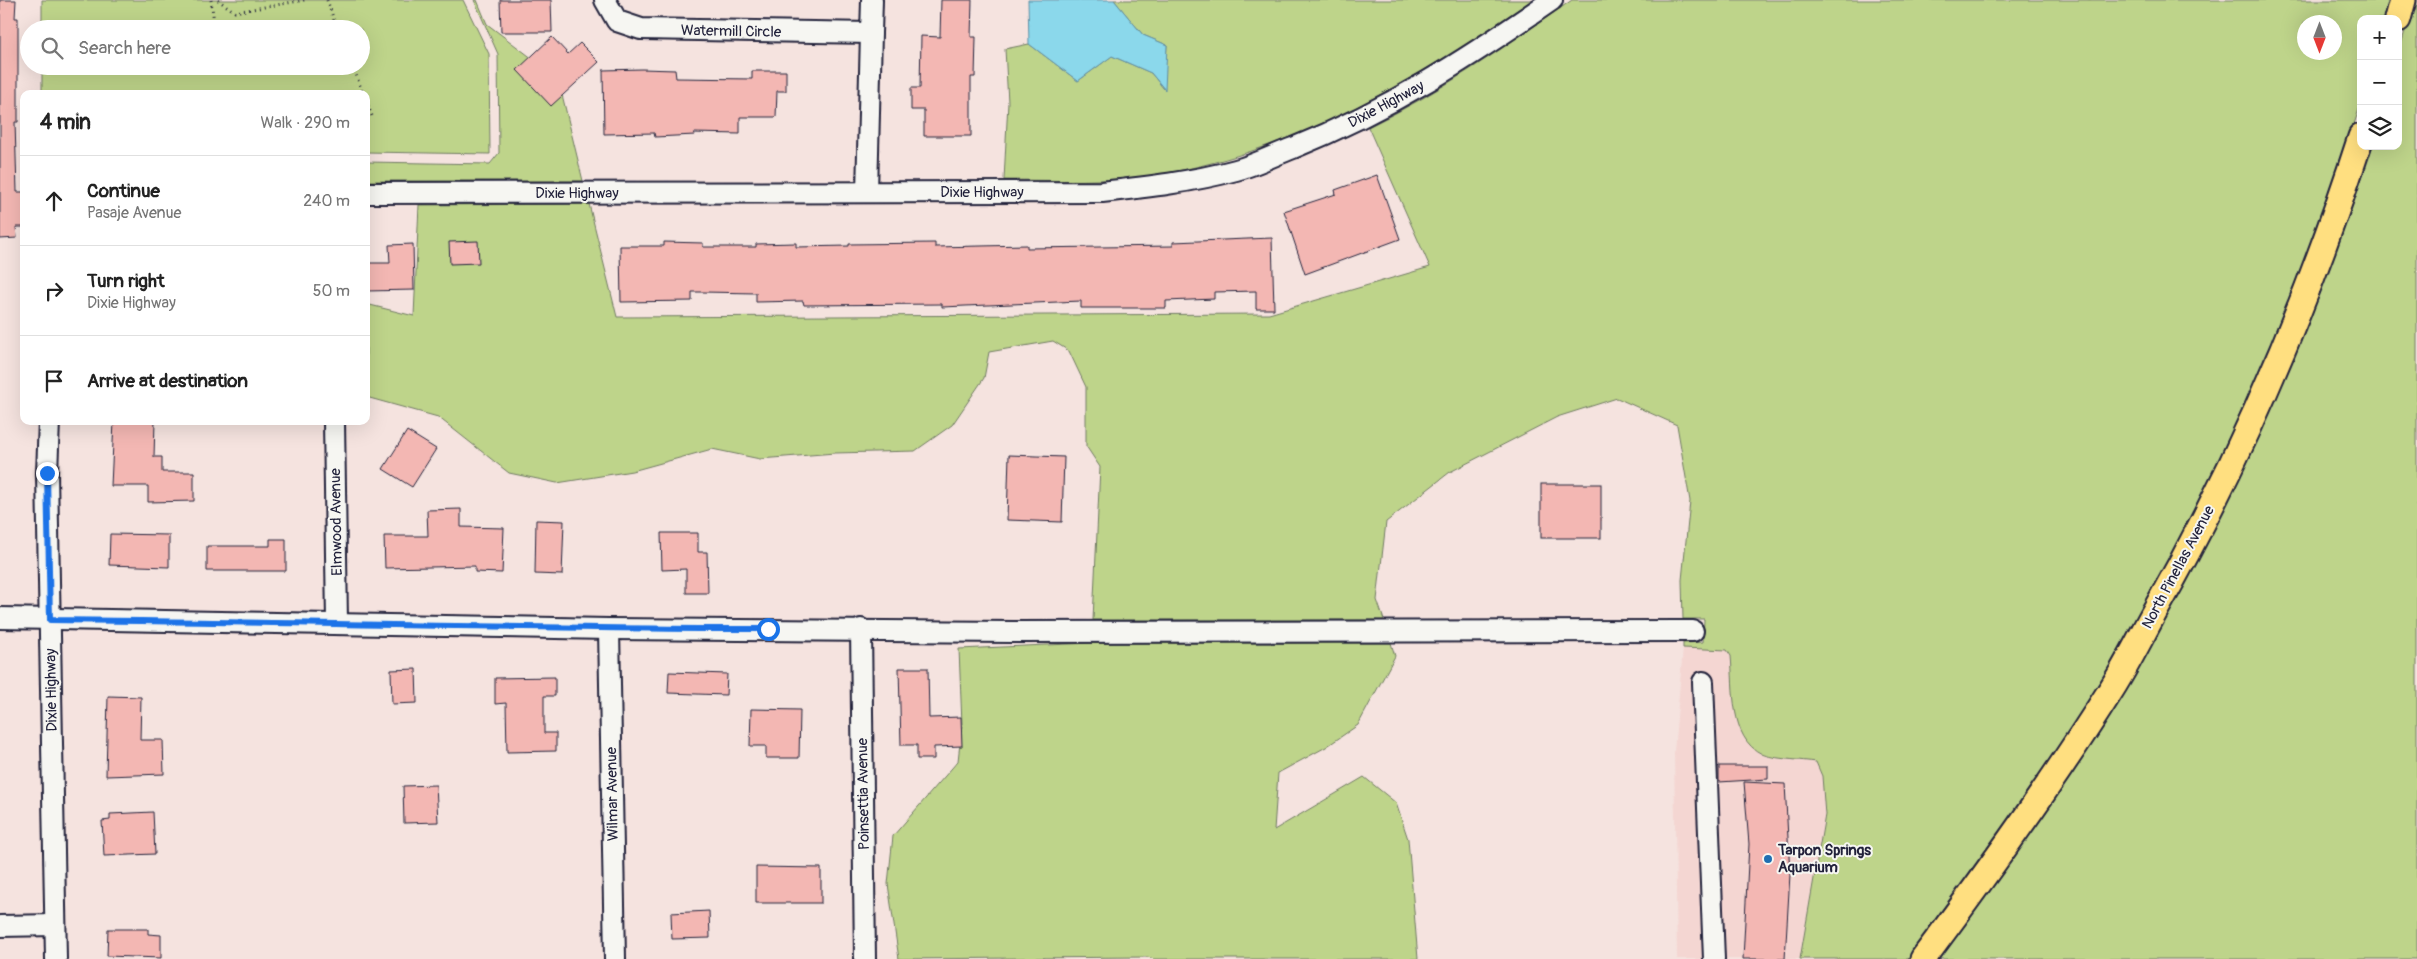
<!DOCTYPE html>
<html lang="en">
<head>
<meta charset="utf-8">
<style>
  body { margin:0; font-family:Pangolin,sans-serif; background:#f6f6f6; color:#222 }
  .controls { position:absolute; right:15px; top:15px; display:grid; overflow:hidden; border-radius:10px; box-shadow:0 5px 20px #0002 }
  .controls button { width:45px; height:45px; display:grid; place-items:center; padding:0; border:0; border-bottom:1px solid #e0e0e0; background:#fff; color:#222; font:25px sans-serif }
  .compass { position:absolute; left:2297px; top:15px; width:45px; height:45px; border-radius:50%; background:#fff; box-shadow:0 5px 20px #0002; rotate:180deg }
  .stop { position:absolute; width:15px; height:15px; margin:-11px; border:4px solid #1a73e8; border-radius:50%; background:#fff }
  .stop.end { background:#1a73e8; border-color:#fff; box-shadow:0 1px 5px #0008 }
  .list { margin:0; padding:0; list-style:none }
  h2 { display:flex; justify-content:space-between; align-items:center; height:65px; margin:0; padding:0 20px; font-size:21px }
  h2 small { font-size:16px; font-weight:400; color:#767676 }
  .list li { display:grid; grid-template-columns:32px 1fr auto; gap:15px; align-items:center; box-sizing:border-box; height:90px; padding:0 20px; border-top:1px solid #e0e0e0 }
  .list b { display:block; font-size:19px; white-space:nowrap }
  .list p { margin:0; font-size:16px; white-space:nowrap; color:#767676 }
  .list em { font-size:16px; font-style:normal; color:#767676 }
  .icon { flex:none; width:28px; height:28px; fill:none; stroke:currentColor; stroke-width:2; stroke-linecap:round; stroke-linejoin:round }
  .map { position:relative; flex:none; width:2417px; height:959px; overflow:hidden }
  .search { position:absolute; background:#fff; box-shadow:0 5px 20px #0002; left:20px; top:20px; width:350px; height:55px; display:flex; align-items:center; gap:12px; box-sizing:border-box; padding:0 18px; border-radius:28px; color:#767676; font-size:19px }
  .panel { position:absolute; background:#fff; box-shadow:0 5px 20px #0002; left:20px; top:90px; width:350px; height:335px; border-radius:10px }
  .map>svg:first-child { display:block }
</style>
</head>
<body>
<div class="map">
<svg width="2417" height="959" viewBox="0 0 2417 959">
  <rect width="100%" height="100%" fill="#f5e3df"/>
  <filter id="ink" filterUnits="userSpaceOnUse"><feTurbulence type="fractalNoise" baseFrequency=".02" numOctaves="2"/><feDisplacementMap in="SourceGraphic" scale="10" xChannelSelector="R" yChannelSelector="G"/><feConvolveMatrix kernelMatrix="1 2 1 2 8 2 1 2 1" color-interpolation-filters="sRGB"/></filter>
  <g filter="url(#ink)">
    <!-- built -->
    <path fill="#f4d6d2" d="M1683 648 1727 650 1731 656 1735 704 1794 758 1816 762 1822 776 1825 815 1800 959H1677L1674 752Z"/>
    <!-- green -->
    <g fill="#bed48a" stroke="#707b62" fill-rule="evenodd">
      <path d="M42 0H463L489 54 490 154 366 152V94H42V66H361V29H42Z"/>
      <path d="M474 0H477L487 24 558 78 583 181H366V162L490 164 499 153 498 54Z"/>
      <path d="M1114 0H1532C1418 79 1301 149 1162 174 1110 183 1056 180 1004 180L1008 102 1005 49 1029 44 1078 81 1112 56 1151 73 1164 89 1167 45 1143 35Z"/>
      <path d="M1572 0H2392L2388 19H2361V103L2340 167 2275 343 2225 455 2168 566 2102 685 2006 830 1909 959H1800L1825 815 1822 776 1816 762C1803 760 1772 759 1762 754 1729 738 1734 687 1731 656L1727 650 1683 648V643L1703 642 1704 619H1683L1682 580 1690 501 1677 425 1617 398 1557 417 1450 472 1386 522 1377 600 1384 620H1093L1100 467 1086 446V387L1069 351 1053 341 989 352 984 378 952 425 915 451 835 453 760 459 712 449 632 471 557 483 509 473 438 417 366 397V304L414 316 419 205 589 204 617 317 1269 314 1430 267 1368 127C1441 92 1506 46 1572 0ZM2304 22H2334V52H2304Z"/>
      <path d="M2414 0H2417V959H1937L2023 844 2119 698 2369 146H2398V55Z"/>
      <path d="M1092 643H1391L1395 656 1358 725 1326 747 1278 773 1274 830 1364 777 1396 803 1408 839 1418 959H1154L1148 957 899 959 888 884 893 836 958 761 962 725 959 649Z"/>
    </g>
    <!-- water -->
    <path fill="#8bd8eb" stroke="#618fa5" d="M1028 0H1114L1143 35 1167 45 1165 90 1151 73 1112 56 1078 81 1029 44Z"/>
    <!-- building -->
    <g fill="#f3b7b3" stroke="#22223b">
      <path d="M0 0H16L15 18H18V122H15L17 192H24V227H16L17 238 0 239Z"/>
      <path d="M500 0H551L552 32H501Z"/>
      <path d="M941 0H972L971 37H976L975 77H971V136H924V110H911V88H920L921 36 940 37Z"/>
      <path d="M552 37 568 54 580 43 599 62 551 106 517 70Z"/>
      <path d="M642 69 675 70 676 78 752 79V71H786V91H777L776 117H740V134L694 133 695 135 655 137 654 133 604 134 603 70Z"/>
      <path d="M1377 175 1400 239 1305 274 1284 211 1336 194 1335 190Z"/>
      <path d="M1272 238 1274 309H1256V291L1214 292V299L1166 301V308H1081V301L942 307V304L804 305 803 301 756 302V293L703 292H692V301L621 302 620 246H664V242L703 243V247H756V244L796 243V247L849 246V244L935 243V247L1027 245V248L1173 246V242Z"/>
      <path d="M478 241 479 263 450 264 449 242Z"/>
      <path d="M413 244 414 290 366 291V263H390L389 245Z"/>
      <path d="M114 421H155L154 457H162V472H194V501L148 502V486H111Z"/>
      <path d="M407 431 436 449 412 487 383 469Z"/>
      <path d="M1009 455 1064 457 1062 522 1007 520Z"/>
      <rect x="1541" y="484" width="60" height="54"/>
      <path d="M461 509V527L504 528 502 573 475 572V566L385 568 384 536H428L427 510Z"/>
      <path d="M536 520 564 521 562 575 535 574Z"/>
      <path d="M661 533H698V552H707L708 593H686V569L662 570Z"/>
      <path d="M110 534 169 535V567L109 565Z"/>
      <path d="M270 539H286V571H207V546H270Z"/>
      <path d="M899 668H928L929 718 961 717 962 746 934 747V759H917V745H901Z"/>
      <path d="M416 669 417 703 392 704 391 670Z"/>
      <path d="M669 672 727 674 726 695 668 693Z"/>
      <path d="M555 677V696H544V733H556V751L507 752 506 703 495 704V678Z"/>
      <path d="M108 696 141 697 140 740H163L164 774 106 776Z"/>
      <path d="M751 709 800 710 799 758H766V746H750Z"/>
      <path d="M1719 766H1768V779L1719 782Z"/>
      <path d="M1744 782 1785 784 1790 874 1785 959H1743L1749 844Z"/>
      <path d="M436 785 438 822 404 823 403 786Z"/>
      <path d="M153 812 155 854 104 856 102 821 110 820V814Z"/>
      <path d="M756 867 821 868V903H756Z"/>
      <path d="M709 911 710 938 672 939 671 913Z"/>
      <path d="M108 929H148V934L161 935V958L107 956Z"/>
    </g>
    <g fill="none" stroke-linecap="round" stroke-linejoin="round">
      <!-- minor casing -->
      <g stroke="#22223b" stroke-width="24">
        <g id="minor">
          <path d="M605 0 617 21 641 29 871 33 872 0"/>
          <path d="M867 192 871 33"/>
          <path d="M366 193 1102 192C1147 187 1192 182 1236 170 1255 165 1274 155 1293 148 1390 109 1467 59 1552 0"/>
          <path d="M49 421 47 473 56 959"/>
          <path d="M334 421 337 622"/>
          <path d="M0 618 609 629 1013 632 1693 631"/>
          <path d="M609 629 615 959"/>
          <path d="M861 629 865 959"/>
          <path d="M1703 682 1714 959"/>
          <path d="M0 926 55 925"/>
        </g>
      </g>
      <!-- major casing -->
      <g stroke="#22223b" stroke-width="29">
        <g id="major">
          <path d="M2398 19 2403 0"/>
          <path d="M1923 959C1988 872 2051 785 2109 693 2126 667 2140 638 2155 611 2240 461 2308 302 2361 137"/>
        </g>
      </g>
      <!-- path -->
      <g stroke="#22223b" stroke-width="3" stroke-dasharray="1 4" stroke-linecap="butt">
        <path d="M211 0 215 29"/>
        <path d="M218 0 235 12 305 0"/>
        <path d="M327 0 337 29"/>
        <path d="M353 66 363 94"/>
        <path d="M366 101 372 116"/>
      </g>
      <!-- minor -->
      <use href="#minor" stroke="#f6f6f2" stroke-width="20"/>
      <!-- major -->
      <use href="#major" stroke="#ffdf80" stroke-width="25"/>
    </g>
  </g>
  <g fill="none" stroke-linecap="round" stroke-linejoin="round" filter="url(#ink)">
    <!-- route -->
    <path stroke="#1a73e8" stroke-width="6" d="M47 473 50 620C289 622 528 629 768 629"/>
  </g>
  <!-- markers -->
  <circle fill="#1f6fb2" stroke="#f6f6f2" stroke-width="2" cx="1768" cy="859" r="5"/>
  <g text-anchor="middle" stroke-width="4" stroke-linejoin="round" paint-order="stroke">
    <!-- street labels -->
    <g font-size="15" fill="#22223b" stroke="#f6f6f2">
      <text transform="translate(731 31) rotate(1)" y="5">Watermill Circle</text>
      <text transform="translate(1386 104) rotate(-28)" y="5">Dixie Highway</text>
      <text x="982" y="197">Dixie Highway</text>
      <text x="577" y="198">Dixie Highway</text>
      <text transform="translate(336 522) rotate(-91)" y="5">Elmwood Avenue</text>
      <text transform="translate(2178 567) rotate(-62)" y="5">North Pinellas Avenue</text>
      <text transform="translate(51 690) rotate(-91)" y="5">Dixie Highway</text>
      <text transform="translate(612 794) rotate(-91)" y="5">Wilmar Avenue</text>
      <text transform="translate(863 794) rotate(-91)" y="5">Poinsettia Avenue</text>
    </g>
    <!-- poi labels -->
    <g font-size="15" font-weight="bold" fill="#22223b" stroke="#f6f6f2" text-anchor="start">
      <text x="1778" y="855">Tarpon Springs<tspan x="1778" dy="17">Aquarium</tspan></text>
    </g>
  </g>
</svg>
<div class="controls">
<button>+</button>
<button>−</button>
<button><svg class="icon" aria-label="layers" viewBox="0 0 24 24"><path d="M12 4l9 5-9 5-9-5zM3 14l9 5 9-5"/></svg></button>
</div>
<svg class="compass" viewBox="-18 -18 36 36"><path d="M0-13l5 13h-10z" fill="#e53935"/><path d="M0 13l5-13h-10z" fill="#767676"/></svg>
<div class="stop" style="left:768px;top:629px"></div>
<div class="stop end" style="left:47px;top:473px"></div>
<div class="search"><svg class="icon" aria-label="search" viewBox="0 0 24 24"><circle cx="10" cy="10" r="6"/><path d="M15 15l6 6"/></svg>Search here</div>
<section class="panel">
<h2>4 min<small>Walk · 290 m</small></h2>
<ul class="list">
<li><svg class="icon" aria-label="ahead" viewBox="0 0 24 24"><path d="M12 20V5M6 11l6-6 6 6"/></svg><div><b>Continue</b><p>Pasaje Avenue</p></div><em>240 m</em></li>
<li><svg class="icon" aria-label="right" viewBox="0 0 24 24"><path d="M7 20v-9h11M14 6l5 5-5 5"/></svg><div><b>Turn right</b><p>Dixie Highway</p></div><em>50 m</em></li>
<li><svg class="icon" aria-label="arrive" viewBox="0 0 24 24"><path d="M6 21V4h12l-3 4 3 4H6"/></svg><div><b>Arrive at destination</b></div></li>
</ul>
</section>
</div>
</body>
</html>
